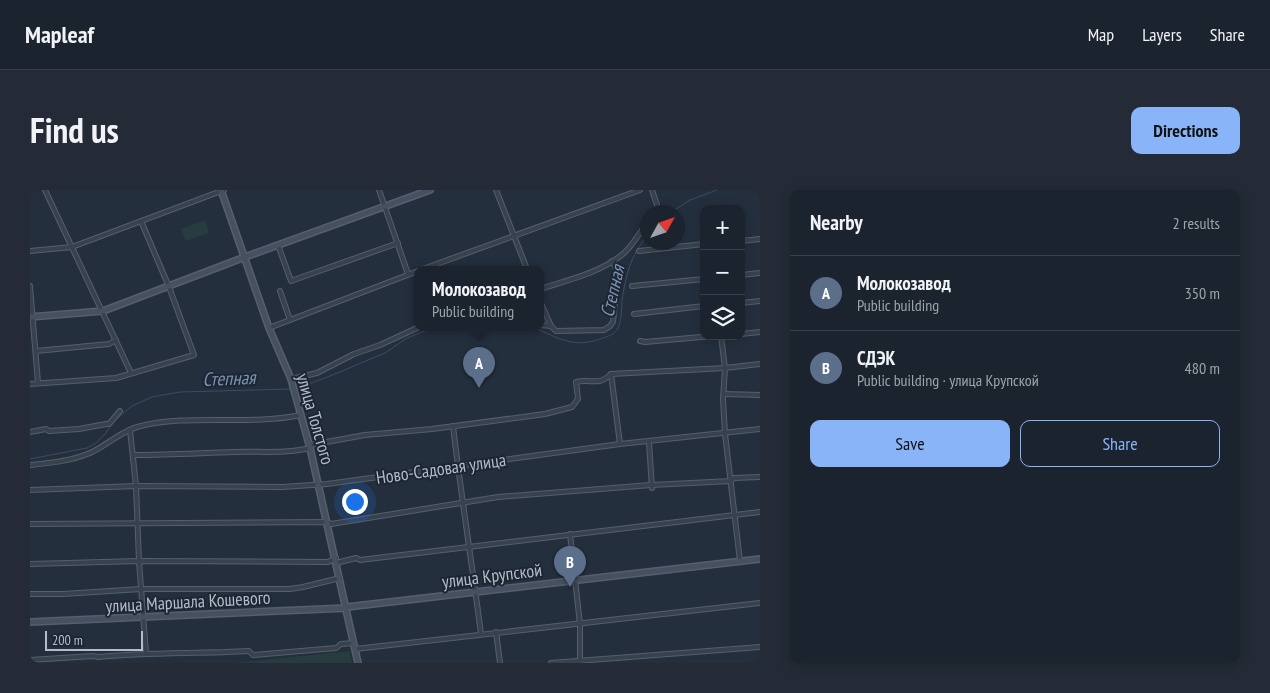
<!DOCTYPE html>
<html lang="en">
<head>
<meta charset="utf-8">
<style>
  body { margin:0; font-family:"PT Sans Narrow",sans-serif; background:#242b36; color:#f1f3f6 }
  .controls { position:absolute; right:15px; top:15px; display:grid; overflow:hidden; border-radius:10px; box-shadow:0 2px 12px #0003 }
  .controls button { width:45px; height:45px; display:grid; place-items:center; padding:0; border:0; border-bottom:1px solid #39404a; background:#1b232e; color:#f1f3f6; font:25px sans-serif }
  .compass { position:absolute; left:610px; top:15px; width:45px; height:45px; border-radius:50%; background:#1b232e; box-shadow:0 2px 12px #0003; rotate:50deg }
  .scale { position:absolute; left:15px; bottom:12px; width:98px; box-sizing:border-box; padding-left:5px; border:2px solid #b4bcc9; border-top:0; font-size:14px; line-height:18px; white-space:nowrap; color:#b4bcc9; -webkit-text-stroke:4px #1d2633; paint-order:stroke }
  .you { position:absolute; left:324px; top:311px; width:18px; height:18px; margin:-12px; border:4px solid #fff; border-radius:50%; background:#1a73e8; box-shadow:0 0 0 8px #1a73e833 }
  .badge { display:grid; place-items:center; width:32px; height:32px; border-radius:50%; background:#8ab4f8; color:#fff; font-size:16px; font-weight:700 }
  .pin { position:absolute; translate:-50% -41px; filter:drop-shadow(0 1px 2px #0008) }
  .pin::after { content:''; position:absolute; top:26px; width:18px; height:15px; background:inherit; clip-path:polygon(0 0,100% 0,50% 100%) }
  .popup { position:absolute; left:384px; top:76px; width:130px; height:65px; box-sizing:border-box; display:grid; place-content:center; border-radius:10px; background:#1b232e; filter:drop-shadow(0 1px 4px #0005); font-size:16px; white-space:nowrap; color:#a0a4aa }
  .popup b { font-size:19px; color:#f1f3f6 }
  .popup::after { content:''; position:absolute; left:50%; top:100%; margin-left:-10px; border:10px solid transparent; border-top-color:#1b232e }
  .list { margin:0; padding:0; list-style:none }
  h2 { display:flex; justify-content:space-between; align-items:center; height:65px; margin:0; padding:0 20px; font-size:21px }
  h2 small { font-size:16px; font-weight:400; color:#a0a4aa }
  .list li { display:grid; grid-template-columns:32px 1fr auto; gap:15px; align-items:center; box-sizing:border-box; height:75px; padding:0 20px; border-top:1px solid #39404a }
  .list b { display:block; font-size:19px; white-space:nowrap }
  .list p { margin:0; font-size:16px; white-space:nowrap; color:#a0a4aa }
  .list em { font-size:16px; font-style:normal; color:#a0a4aa }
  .actions { display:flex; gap:10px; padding:15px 20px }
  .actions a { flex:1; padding:11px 0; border:1px solid #8ab4f8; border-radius:10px; text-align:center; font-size:18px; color:#8ab4f8 }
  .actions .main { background:#8ab4f8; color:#111 }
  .icon { flex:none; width:28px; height:28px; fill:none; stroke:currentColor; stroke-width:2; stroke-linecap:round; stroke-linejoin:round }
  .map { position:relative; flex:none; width:730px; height:473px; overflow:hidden; border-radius:10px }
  header { display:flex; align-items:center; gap:30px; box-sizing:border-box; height:70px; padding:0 25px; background:#1b232e; border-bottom:1px solid #39404a }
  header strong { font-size:24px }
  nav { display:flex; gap:28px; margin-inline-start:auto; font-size:18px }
  .intro { display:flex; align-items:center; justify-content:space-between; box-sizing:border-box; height:120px; padding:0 30px }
  h1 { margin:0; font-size:35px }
  .button { padding:12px 22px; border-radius:10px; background:#8ab4f8; color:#111; font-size:18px; font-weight:700 }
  main { display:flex; gap:30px; padding:0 30px }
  aside { flex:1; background:#1b232e; border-radius:10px; box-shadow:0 2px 12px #0003 }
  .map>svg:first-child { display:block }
</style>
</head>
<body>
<header>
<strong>Mapleaf</strong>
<nav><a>Map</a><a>Layers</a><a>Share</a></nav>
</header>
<div class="intro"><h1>Find us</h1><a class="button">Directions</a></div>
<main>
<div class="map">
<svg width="730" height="473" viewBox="0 0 730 473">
  <rect width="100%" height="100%" fill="#242f3e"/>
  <!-- green -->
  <g fill="#263c3f">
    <path d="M175 30 179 43 156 51 151 39Z"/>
    <path d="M320 461 322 473H204Z"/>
  </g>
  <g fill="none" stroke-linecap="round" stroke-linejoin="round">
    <!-- stream -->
    <g stroke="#394c67" stroke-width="1">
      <path d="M641 22 660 10 687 0"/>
      <path d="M504 137C529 149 545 159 573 148 579 146 585 144 588 138 592 130 591 119 592 111 596 85 600 66 618 45"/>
      <path d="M265 199 300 186 355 163 377 148 405 137"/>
      <path d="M0 269 57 258 66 253 75 244 85 230 102 216 122 207 150 202 261 199"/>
    </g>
    <!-- minor casing -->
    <g stroke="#565f6c" stroke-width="6">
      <g id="minor">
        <path d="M15 0 101 183"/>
        <path d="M349 0 378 84"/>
        <path d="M466 0 497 79"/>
        <path d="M622 0 629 21 628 22"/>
        <path d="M711 51 730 49"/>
        <path d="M248 55 261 91 368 53"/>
        <path d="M0 61 42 57 194 0"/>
        <path d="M609 61 674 54"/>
        <path d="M393 79 610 0"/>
        <path d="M711 85 730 83"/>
        <path d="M0 96 8 193"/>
        <path d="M602 96 674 89"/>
        <path d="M510 99C538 90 570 83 593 64 603 56 609 42 618 33"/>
        <path d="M250 101 260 130"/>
        <path d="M510 111 521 136 526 141 574 140 580 136 583 132 588 82 582 71"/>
        <path d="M711 113 730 111"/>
        <path d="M604 124 674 116"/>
        <path d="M510 135 521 136"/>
        <path d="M239 138 388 81"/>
        <path d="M711 144 730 142"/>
        <path d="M691 146 695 178 693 209 695 244 710 371"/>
        <path d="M610 151 615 152 682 146"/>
        <path d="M6 161 79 154 86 150"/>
        <path d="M581 184 695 178 730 174"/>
        <path d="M581 184 590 254"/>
        <path d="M261 189 287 183 324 164 350 155 389 137"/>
        <path d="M0 194 86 188 164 165 139 97 111 31"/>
        <path d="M694 204 730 205"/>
        <path d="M423 236C431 305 442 374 451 444"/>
        <path d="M100 240 106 296 109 371 116 463"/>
        <path d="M0 242 16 239 19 241 49 239 76 234H79L90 221"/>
        <path d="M619 252 622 298"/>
        <path d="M280 255 335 245 402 239 515 224 542 217 548 209 546 192C561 188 568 197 581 184"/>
        <path d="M104 265C137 265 171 263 204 262 230 261 255 264 280 258"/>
        <path d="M0 275C20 273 41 271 60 263 76 256 90 242 107 237 159 223 218 236 271 225"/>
        <path d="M0 300 106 296 252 297 297 294 590 254 730 239"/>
        <path d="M0 334 297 332 301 334 468 307 621 295 701 291 704 288 730 287"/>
        <path d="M540 344 550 434V471"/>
        <path d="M306 373 326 368 330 370 730 322"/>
        <path d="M0 374 109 371 298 372 306 368"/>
        <path d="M0 404H33L111 399H260L273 397 310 388"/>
        <path d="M466 442 470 473"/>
        <path d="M325 459 730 413"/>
        <path d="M0 470 63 466 68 467C119 462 169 464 219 461L223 465 306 458 311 454 324 453"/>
        <path d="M521 473 730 457"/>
      </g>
    </g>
    <!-- secondary casing -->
    <g stroke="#565f6c" stroke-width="8">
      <g id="secondary">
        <path d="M191 0 239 138 261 189 280 258 328 473"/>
        <path d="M0 127 73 121 215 67 400 0"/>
        <path d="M317 417 730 369"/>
        <path d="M0 432 317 418"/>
      </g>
    </g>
    <!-- minor -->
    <use href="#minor" stroke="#38414e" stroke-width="4"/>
    <!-- secondary -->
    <use href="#secondary" stroke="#465061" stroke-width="5"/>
  </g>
  <g text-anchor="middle" stroke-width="4" stroke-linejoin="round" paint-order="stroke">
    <!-- street labels -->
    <g font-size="18" fill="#b4bcc9" stroke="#1d2633">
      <text transform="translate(285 229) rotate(74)" y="6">улица Толстого</text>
      <text transform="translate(411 279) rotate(-8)" y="6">Ново-Садовая улица</text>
      <text transform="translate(462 386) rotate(-7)" y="6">улица Крупской</text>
      <text transform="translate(158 412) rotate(-3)" y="6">улица Маршала Кошевого</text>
    </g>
    <!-- water labels -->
    <g font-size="19" font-style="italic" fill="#7c92b1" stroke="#1d2633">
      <text transform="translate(582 101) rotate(-77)" y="7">Степная</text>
      <text transform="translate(199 188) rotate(-2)" y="7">Степная</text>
    </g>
  </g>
</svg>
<div class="controls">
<button>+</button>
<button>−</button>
<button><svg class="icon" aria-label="layers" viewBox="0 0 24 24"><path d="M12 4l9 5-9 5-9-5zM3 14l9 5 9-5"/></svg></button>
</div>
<svg class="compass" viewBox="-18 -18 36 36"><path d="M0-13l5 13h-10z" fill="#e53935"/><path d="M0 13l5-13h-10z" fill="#a0a4aa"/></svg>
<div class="scale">200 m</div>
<div class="you"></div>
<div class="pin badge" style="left:449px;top:198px;background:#5c6f8a">A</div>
<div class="popup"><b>Молокозавод</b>Public building</div>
<div class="pin badge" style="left:540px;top:397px;background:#5c6f8a">B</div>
</div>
<aside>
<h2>Nearby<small>2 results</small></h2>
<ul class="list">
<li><span class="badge" style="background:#5c6f8a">A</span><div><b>Молокозавод</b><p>Public building</p></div><em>350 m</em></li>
<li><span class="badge" style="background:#5c6f8a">B</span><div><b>СДЭК</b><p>Public building · улица Крупской</p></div><em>480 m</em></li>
</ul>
<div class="actions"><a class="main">Save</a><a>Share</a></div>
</aside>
</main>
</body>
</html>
